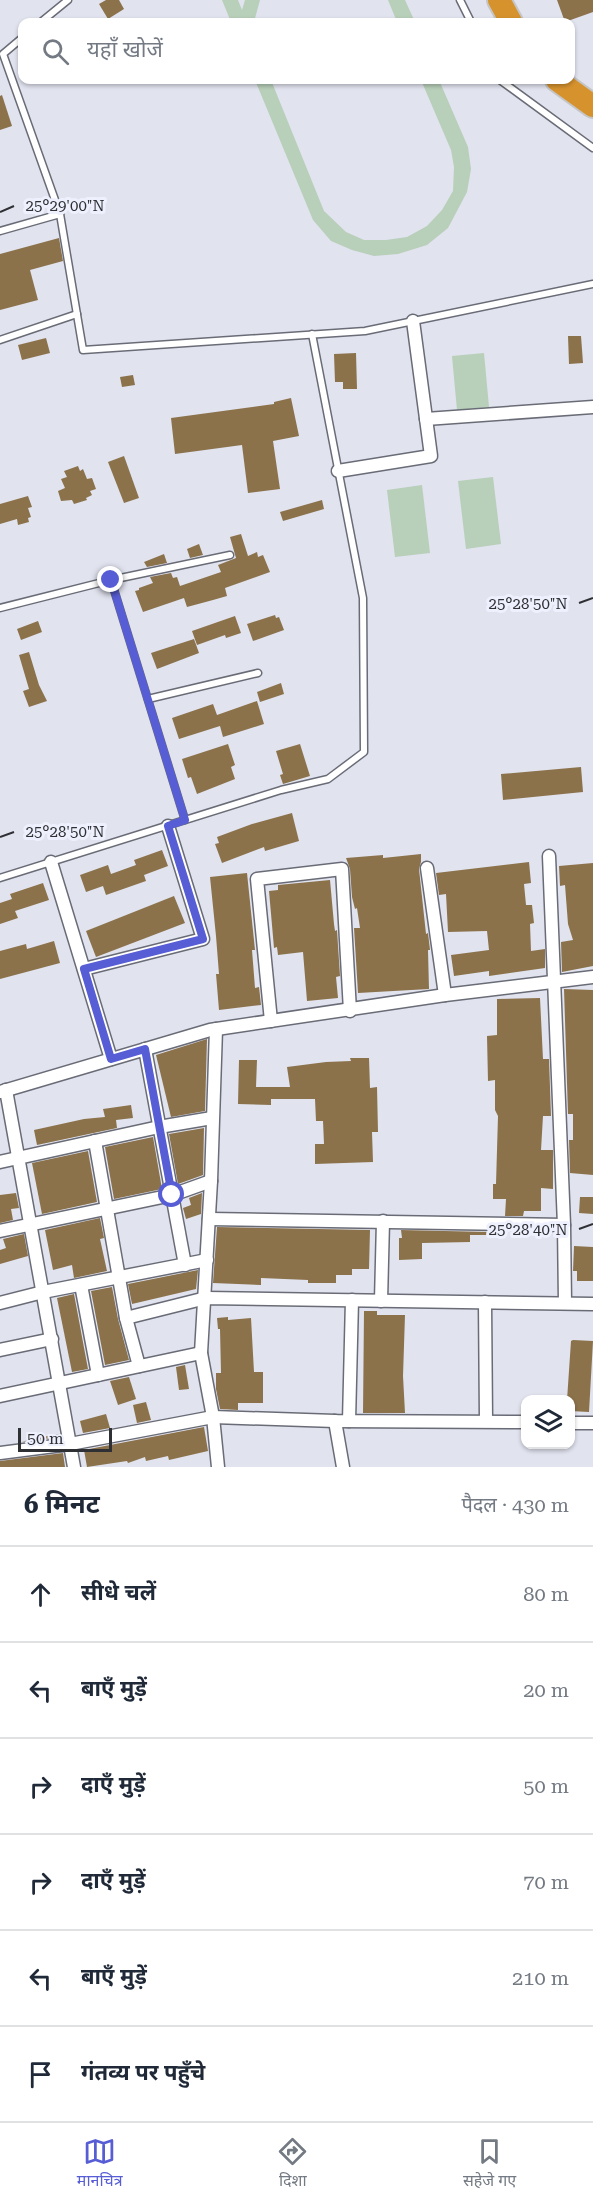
<!DOCTYPE html>
<html lang="hi">
<head>
<meta charset="utf-8">
<style>
  body { margin:0; font-family:"Roboto Serif","Noto Sans Devanagari",serif; background:#f2f2f3; color:#1f2937 }
  .controls { position:absolute; right:18px; bottom:18px; display:grid; overflow:hidden; border-radius:12px; box-shadow:0 2px 4px #0004 }
  .controls button { width:54px; height:54px; display:grid; place-items:center; padding:0; border:0; border-bottom:2px solid #e0e1e3; background:#fff; color:#1f2937; font:30px sans-serif }
  .scale { position:absolute; left:18px; bottom:15px; width:94px; box-sizing:border-box; padding-left:6px; border:3px solid #2f3034; border-top:0; font-size:16px; line-height:21px; white-space:nowrap; color:#2f3034; -webkit-text-stroke:4px #eef1fd; paint-order:stroke }
  .stop { position:absolute; width:18px; height:18px; margin:-14px; border:4px solid #575dd4; border-radius:50%; background:#fff }
  .stop.end { background:#575dd4; border-color:#fff; box-shadow:0 2px 6px #0008 }
  .list { margin:0; padding:0; list-style:none }
  h2 { display:flex; justify-content:space-between; align-items:center; height:78px; margin:0; padding:0 24px; font-size:26px }
  h2 small { font-size:20px; font-weight:400; color:#747a83 }
  .list li { display:grid; grid-template-columns:39px 1fr auto; gap:18px; align-items:center; box-sizing:border-box; height:96px; padding:0 24px; border-top:2px solid #e0e1e3 }
  .list b { display:block; font-size:22px; white-space:nowrap }
  .list em { font-size:20px; font-style:normal; color:#747a83 }
  .icon { flex:none; width:33px; height:33px; fill:none; stroke:currentColor; stroke-width:2; stroke-linecap:round; stroke-linejoin:round }
  .map { position:relative; flex:none; width:593px; height:1467px; overflow:hidden }
  .search { position:absolute; background:#fff; box-shadow:0 2px 4px #0004; left:18px; right:18px; top:18px; height:66px; display:flex; align-items:center; gap:15px; box-sizing:border-box; padding:0 21px; border-radius:12px; color:#747a83; font-size:22px }
  .sheet { height:654px; background:#fff }
  nav { display:flex; justify-content:space-around; align-items:center; box-sizing:border-box; height:84px; border-top:2px solid #e0e1e3; background:#fff; font-size:16px; color:#747a83 }
  nav a { display:grid; justify-items:center; gap:3px }
  nav .on { color:#575dd4 }
  .map>svg:first-child { display:block }
</style>
</head>
<body>
<div class="map">
<svg width="593" height="1467" viewBox="0 0 593 1467">
  <rect width="100%" height="100%" fill="#e1e3ef"/>
  <!-- green -->
  <g fill="#b8cfb9">
    <path d="M222 0H238L242 10 245 0H260L254 22H231Z"/>
    <path d="M388 0H405L415 22H397Z"/>
    <path d="M255 80H271L324 211 346 232 364 240H386L407 237 427 226 442 210 453 191 454 167 451 150 421 80H439L468 147 471 169 467 192 448 228 427 245 398 254 374 256 352 250 331 241 313 220Z"/>
    <path d="M484 353 489 407 457 410 452 356Z"/>
    <path d="M493 477 501 544 466 549 458 481Z"/>
    <path d="M422 485 430 553 395 557 387 490Z"/>
  </g>
  <!-- building -->
  <g fill="#8b724b">
    <path d="M106 0H119L124 9 108 19 99 4Z"/>
    <path d="M557 0H593V12L565 22Z"/>
    <path d="M2 95 12 126 0 130V96Z"/>
    <path d="M59 238 63 261 30 270 38 300 0 310V254Z"/>
    <path d="M568 336H581L583 363 569 364Z"/>
    <path d="M46 338 50 353 22 360 18 345Z"/>
    <path d="M356 353 357 389H343V382H335L334 354Z"/>
    <path d="M133 375 135 385 122 387 120 377Z"/>
    <path d="M291 398 299 436 273 441 280 489 248 493 242 445 175 454 171 418 274 404V402Z"/>
    <path d="M124 456 139 498 124 503 108 462Z"/>
    <path d="M78 466 80 471 83 469 87 479 92 478 96 489 90 491 92 495 86 498 87 500 74 504 72 500 61 501 58 491 65 488 61 479 67 477 64 471Z"/>
    <path d="M28 496 32 507 28 508 31 517 28 518 29 522 18 525 17 519 0 524V504Z"/>
    <path d="M322 500 324 509 283 521 280 512Z"/>
    <path d="M241 534 248 556 257 552 258 557 263 555 270 572 225 588 227 596 213 600 187 607 184 598 143 612 135 591 139 590V588L153 583 150 577 171 573 173 578 177 577 180 586 221 572 218 565 236 558 230 537Z"/>
    <path d="M199 544 203 555 190 558 187 549Z"/>
    <path d="M164 554 167 563 147 567 144 562Z"/>
    <path d="M275 615 276 618 279 617 284 630 253 641 247 624Z"/>
    <path d="M235 616 241 633 226 638 225 635 197 645 192 631Z"/>
    <path d="M38 621 42 632 21 640 17 629Z"/>
    <path d="M194 639 199 653 157 669 151 653Z"/>
    <path d="M29 652 39 685 47 701 29 707 23 691 29 689 19 655Z"/>
    <path d="M281 683 284 694 260 702 257 692Z"/>
    <path d="M257 701 264 724 223 737 220 726 179 739 172 718 213 704 217 715Z"/>
    <path d="M228 744 235 765 231 767 235 779 197 794 191 777 188 778 182 759Z"/>
    <path d="M300 744 310 776 283 784 280 775 283 774 276 751Z"/>
    <path d="M581 767 583 792 503 800 501 774Z"/>
    <path d="M292 813 299 841 265 851 264 847 222 863 215 844 219 843 217 837 252 824Z"/>
    <path d="M162 850 168 866 144 875 146 881 106 895 103 886 86 892 80 875 108 865 111 874 136 865 134 860Z"/>
    <path d="M421 854V862L419 869 426 934 428 933 430 950H428L429 989 358 993 354 928H360L357 908 355 909 352 897 350 869 346 858 383 855V858Z"/>
    <path d="M529 862 531 883 524 884 526 905H532L534 923 530 924 531 951 545 949V968L489 976V971L454 976 451 955 489 950 487 931 448 932 446 894 439 895 436 873Z"/>
    <path d="M593 863V966L562 972 561 942 573 940 568 924 565 885 560 886 559 866Z"/>
    <path d="M247 873 255 950H252L255 988 259 987 261 1005 219 1010 216 974H219L216 936 210 877Z"/>
    <path d="M330 880 334 924 335 931 337 930 340 976 336 977 338 998 307 1001 303 952 278 955 277 947 274 948 269 891 278 890V885Z"/>
    <path d="M43 883 49 900 15 911 18 918 0 924V903L12 899 10 894Z"/>
    <path d="M174 896 185 923 96 957 86 931Z"/>
    <path d="M54 941 60 963 0 979V951L26 944 27 949Z"/>
    <path d="M564 989 593 990V1175L570 1173 569 1140H573V1114H568Z"/>
    <path d="M540 998 543 1059H549L551 1116H543L541 1150H553V1189L541 1188V1211H524L523 1216H505L506 1199H493V1184H496L498 1116 495 1110V1080L488 1081 487 1036 497 1035V999Z"/>
    <path d="M207 1039 205 1111 171 1117 156 1055Z"/>
    <path d="M350 1058H369L370 1088 377 1087 378 1132H372L373 1162 315 1164V1144H324L323 1121H316L315 1099H271V1105L238 1104 239 1060H257L256 1087H290L287 1067 326 1062 351 1061Z"/>
    <path d="M131 1105 133 1118 116 1120 117 1128 37 1145 34 1130 84 1119 105 1117 103 1109Z"/>
    <path d="M204 1128 203 1175 178 1184 169 1134Z"/>
    <path d="M153 1137 162 1189 114 1199 105 1147Z"/>
    <path d="M88 1151 97 1202 42 1214 32 1163Z"/>
    <path d="M16 1193 19 1208 11 1209 13 1220 0 1223V1195Z"/>
    <path d="M202 1193 201 1214 186 1219 183 1208 191 1205 189 1198Z"/>
    <path d="M580 1197H593V1214L579 1213Z"/>
    <path d="M100 1218 104 1238 100 1239 107 1271 74 1278 72 1265 53 1270 45 1230Z"/>
    <path d="M217 1227 370 1230 369 1269H352V1275H336V1283H308V1280L261 1278V1285L213 1283Z"/>
    <path d="M401 1230 489 1232V1235H470V1242L422 1243V1259L399 1260V1238H402Z"/>
    <path d="M24 1234 28 1256 0 1264V1250L6 1248 3 1239Z"/>
    <path d="M574 1246 593 1247V1281H577V1271H573Z"/>
    <path d="M198 1270 196 1289 132 1304 128 1284Z"/>
    <path d="M112 1287 118 1319 129 1360 105 1365 91 1291Z"/>
    <path d="M74 1294 88 1369 72 1372 57 1298Z"/>
    <path d="M364 1311H377V1315H405L403 1376 405 1413H363Z"/>
    <path d="M228 1317V1320L251 1318 254 1372H263V1403H238V1410L220 1409 216 1389V1373H221L220 1329H218L217 1318Z"/>
    <path d="M573 1340 593 1341 589 1412 570 1411V1400H567L571 1341Z"/>
    <path d="M185 1365 189 1389 179 1390 176 1367Z"/>
    <path d="M129 1377 136 1399 118 1405 110 1381Z"/>
    <path d="M146 1402 151 1420 137 1423 133 1405Z"/>
    <path d="M106 1414 110 1428 83 1433 80 1421Z"/>
    <path d="M204 1427 208 1451 169 1460 168 1456 146 1461 145 1457 128 1463 127 1461 87 1467 84 1450Z"/>
    <path d="M59 1434 60 1437 22 1442 31 1439Z"/>
    <path d="M63 1453 65 1467H0V1461Z"/>
  </g>
  <g fill="none" stroke-linecap="round" stroke-linejoin="round">
    <!-- lane casing -->
    <g stroke="#696c76" stroke-width="9">
      <g id="lane">
        <path d="M460 0 471 22"/>
        <path d="M41 22 68 0"/>
        <path d="M22 38 3 54 60 214 83 350 365 331 593 284"/>
        <path d="M500 80 593 148"/>
        <path d="M0 231 60 214"/>
        <path d="M0 340 77 314"/>
        <path d="M111 580 230 555"/>
        <path d="M0 608 111 580 185 820"/>
        <path d="M148 699 258 673"/>
        <path d="M0 878 281 790 328 779 364 752 363 598 312 334"/>
      </g>
    </g>
    <!-- street casing -->
    <g stroke="#696c76" stroke-width="15">
      <g id="street">
        <path d="M426 419 593 407"/>
        <path d="M338 471 431 456 413 321"/>
        <path d="M549 856 564 1225 565 1303"/>
        <path d="M51 862 111 1059"/>
        <path d="M427 868 445 995"/>
        <path d="M84 969 203 939 168 826"/>
        <path d="M271 1021 257 879 342 869 350 1011"/>
        <path d="M216 1029 211 1181 201 1353 213 1417 218 1467"/>
        <path d="M145 1049 185 1265"/>
        <path d="M6 1090 74 1467"/>
        <path d="M0 1092 210 1030 445 995 593 977"/>
        <path d="M95 1141 126 1318 139 1366"/>
        <path d="M0 1162 159 1127 212 1118"/>
        <path d="M209 1219 564 1225"/>
        <path d="M0 1231 172 1195 211 1181"/>
        <path d="M81 1285 98 1375"/>
        <path d="M381 1301 383 1221"/>
        <path d="M485 1302 486 1421"/>
        <path d="M0 1303 43 1292 207 1260"/>
        <path d="M126 1318 206 1298 593 1304"/>
        <path d="M0 1350 52 1339"/>
        <path d="M0 1396 201 1353"/>
        <path d="M335 1421 343 1467"/>
        <path d="M349 1421 352 1300"/>
        <path d="M570 1423H593"/>
        <path d="M0 1453 70 1444 213 1417 335 1421 526 1422"/>
      </g>
    </g>
    <!-- highway casing -->
    <g stroke="#c5c5c6" stroke-width="26">
      <g id="highway">
        <path d="M499 0 511 22"/>
        <path d="M557 80 593 106"/>
      </g>
    </g>
    <!-- lane -->
    <use href="#lane" stroke="#fff" stroke-width="6"/>
    <!-- street -->
    <use href="#street" stroke="#fff" stroke-width="12"/>
    <!-- highway -->
    <use href="#highway" stroke="#d6922d" stroke-width="22"/>
  </g>
  <g fill="none" stroke-linecap="round" stroke-linejoin="round">
    <!-- route -->
    <path stroke="#575dd4" stroke-width="8" d="M111 580 185 820 168 826 203 939 84 969 111 1059 145 1049 172 1195"/>
  </g>
  <!-- ticks -->
  <path fill="none" stroke="#2f3034" stroke-width="2" d="M0 212 14 206M579 603 593 598M0 837 14 832M579 1229 593 1224"/>
  <g font-size="15" text-anchor="middle" fill="#2f3034" stroke="#eef1fd" stroke-width="6" stroke-linejoin="round" paint-order="stroke">
    <text x="65" y="211">25°29'00"N</text>
    <text x="528" y="609">25°28'50"N</text>
    <text x="65" y="837">25°28'50"N</text>
    <text x="528" y="1235">25°28'40"N</text>
  </g>
</svg>
<div class="controls">
<button><svg class="icon" aria-label="layers" viewBox="0 0 24 24"><path d="M12 4l9 5-9 5-9-5zM3 14l9 5 9-5"/></svg></button>
</div>
<div class="scale">50 m</div>
<div class="stop" style="left:172px;top:1195px"></div>
<div class="stop end" style="left:111px;top:580px"></div>
<div class="search"><svg class="icon" aria-label="search" viewBox="0 0 24 24"><circle cx="10" cy="10" r="6"/><path d="M15 15l6 6"/></svg>यहाँ खोजें</div>
</div>
<section class="sheet">
<h2>6 मिनट<small>पैदल · 430 m</small></h2>
<ul class="list">
<li><svg class="icon" aria-label="ahead" viewBox="0 0 24 24"><path d="M12 20V5M6 11l6-6 6 6"/></svg><div><b>सीधे चलें</b></div><em>80 m</em></li>
<li><svg class="icon" aria-label="left" viewBox="0 0 24 24"><path d="M17 20v-9H6M10 6l-5 5 5 5"/></svg><div><b>बाएँ मुड़ें</b></div><em>20 m</em></li>
<li><svg class="icon" aria-label="right" viewBox="0 0 24 24"><path d="M7 20v-9h11M14 6l5 5-5 5"/></svg><div><b>दाएँ मुड़ें</b></div><em>50 m</em></li>
<li><svg class="icon" aria-label="right" viewBox="0 0 24 24"><path d="M7 20v-9h11M14 6l5 5-5 5"/></svg><div><b>दाएँ मुड़ें</b></div><em>70 m</em></li>
<li><svg class="icon" aria-label="left" viewBox="0 0 24 24"><path d="M17 20v-9H6M10 6l-5 5 5 5"/></svg><div><b>बाएँ मुड़ें</b></div><em>210 m</em></li>
<li><svg class="icon" aria-label="arrive" viewBox="0 0 24 24"><path d="M6 21V4h12l-3 4 3 4H6"/></svg><div><b>गंतव्य पर पहुँचे</b></div></li>
</ul>
</section>
<nav>
<a class="on"><svg class="icon" aria-label="map" viewBox="0 0 24 24"><path d="M3 6l6-2 6 2 6-2v14l-6 2-6-2-6 2zM9 4v14M15 6v14"/></svg>मानचित्र</a>
<a><svg class="icon" aria-label="directions" viewBox="0 0 24 24"><path d="M12 3l9 9-9 9-9-9zM9 14v-3h6M13 9l2 2-2 2"/></svg>दिशा</a>
<a><svg class="icon" aria-label="saved" viewBox="0 0 24 24"><path d="M7 4h10v16l-5-4-5 4z"/></svg>सहेजे गए</a>
</nav>
</body>
</html>
